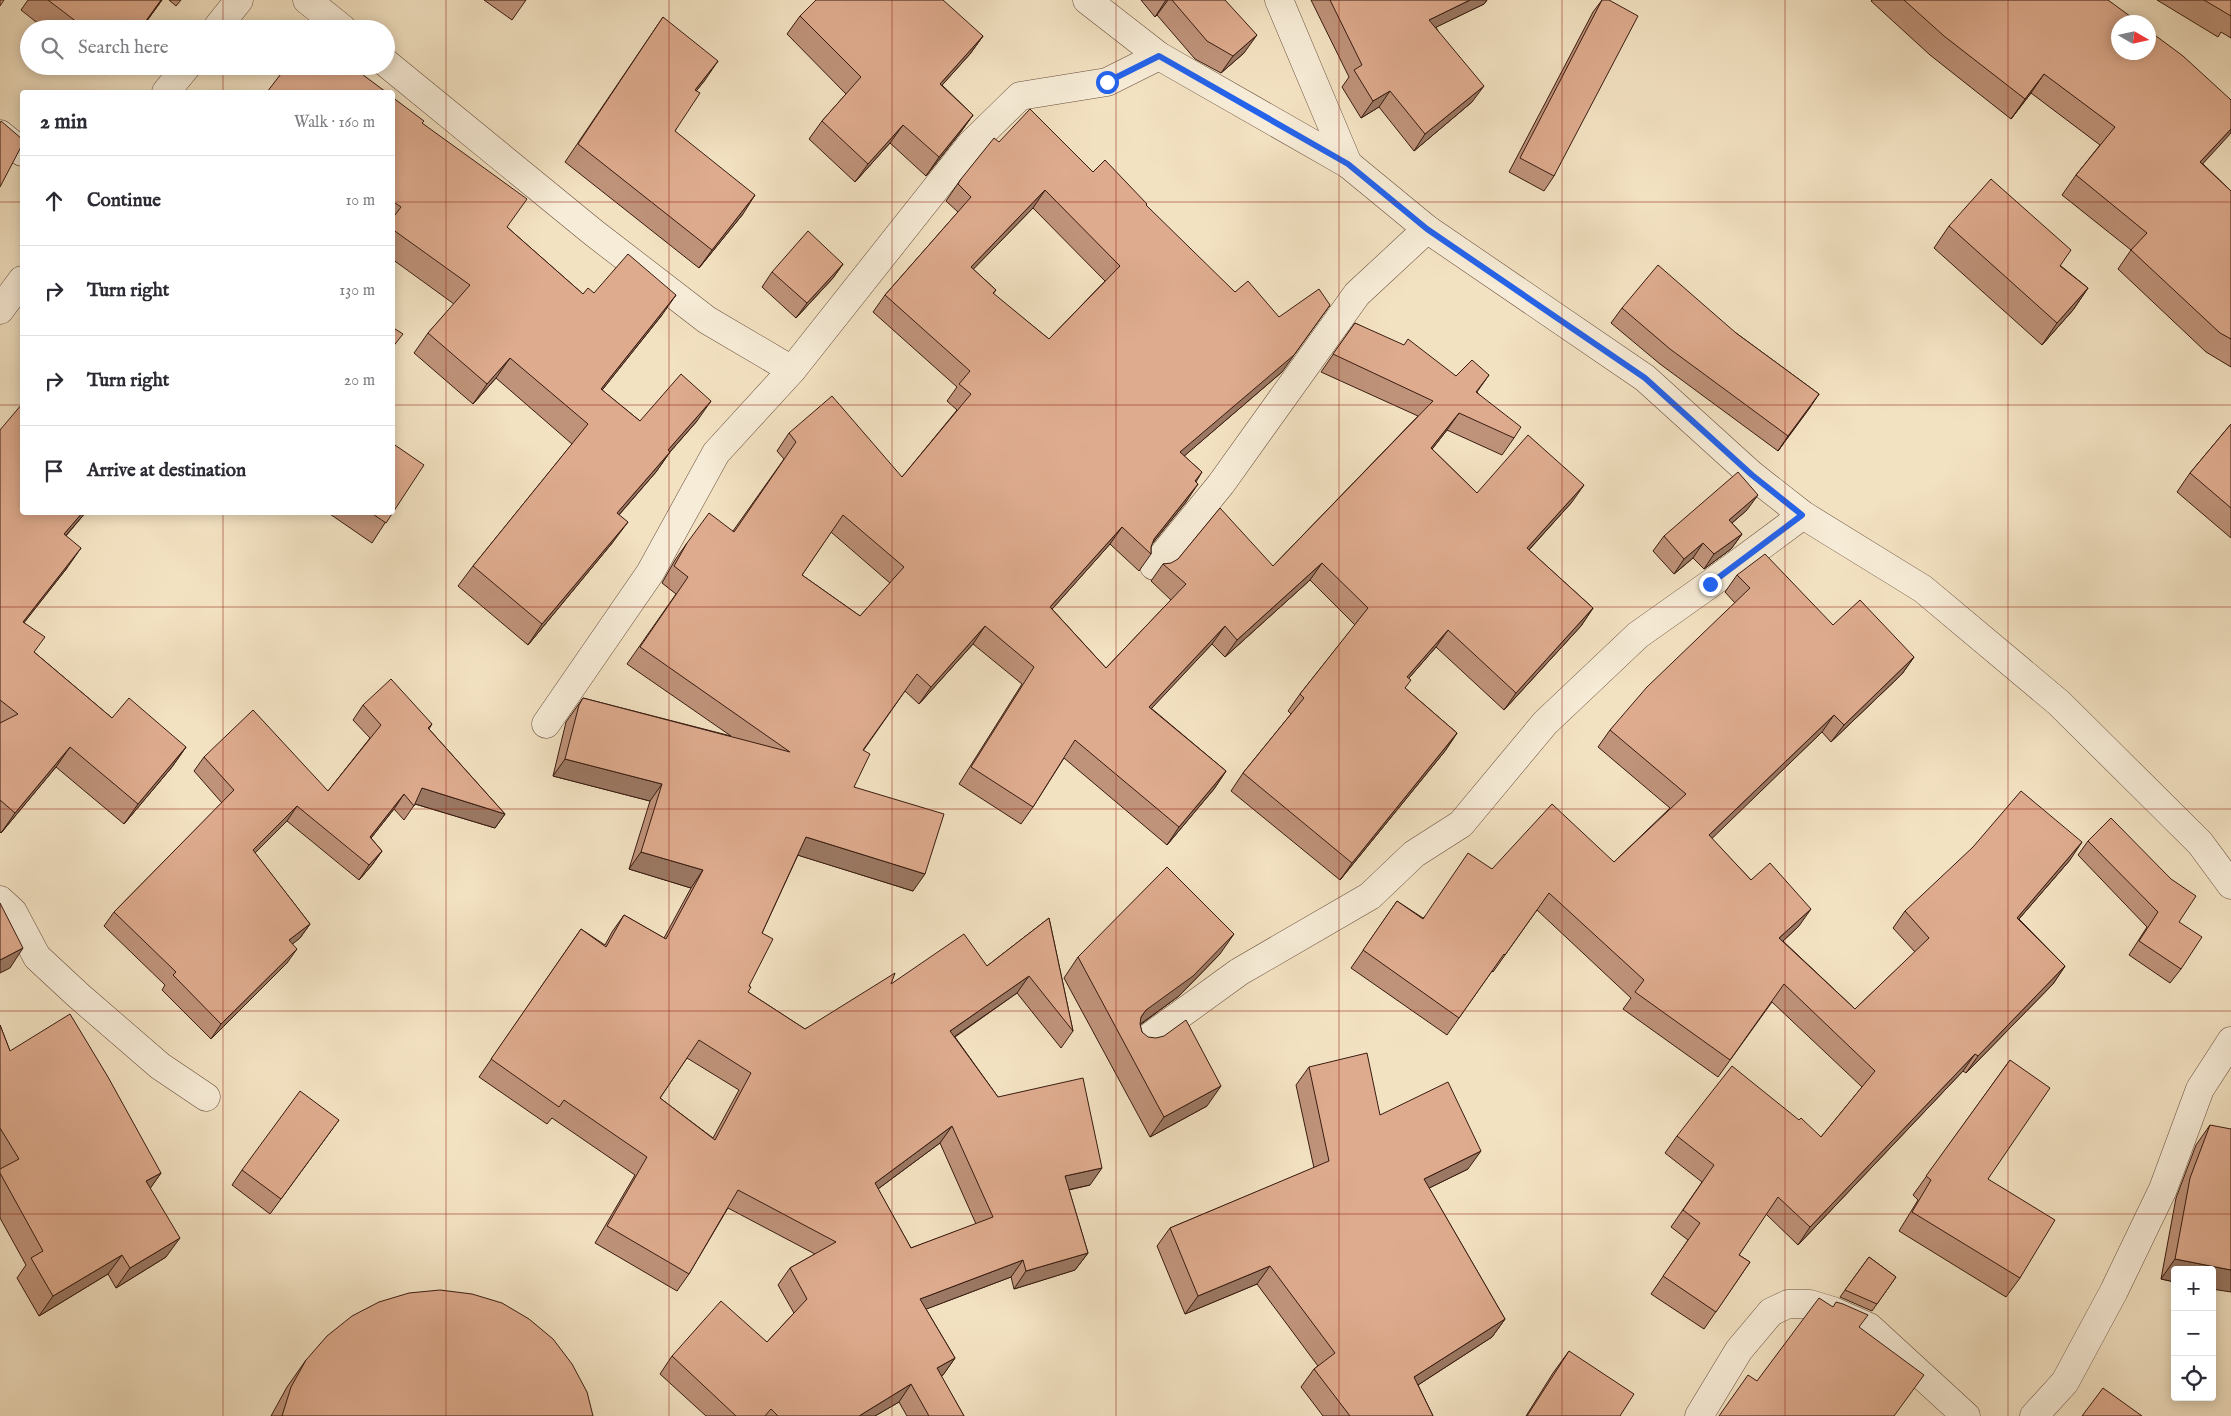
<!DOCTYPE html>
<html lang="en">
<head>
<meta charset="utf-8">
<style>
  body { margin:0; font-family:"IM FELL English",serif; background:#f7f7f7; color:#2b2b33 }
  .controls { position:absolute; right:15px; bottom:15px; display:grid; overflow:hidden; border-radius:5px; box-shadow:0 2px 12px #0003 }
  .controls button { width:45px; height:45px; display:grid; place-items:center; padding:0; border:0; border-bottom:1px solid #e1e1e2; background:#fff; color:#2b2b33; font:25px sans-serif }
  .compass { position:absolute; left:2111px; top:15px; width:45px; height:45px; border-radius:50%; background:#fff; box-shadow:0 2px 12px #0003; rotate:99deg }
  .stop { position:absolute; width:15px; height:15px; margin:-11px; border:4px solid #2563eb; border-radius:50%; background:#fff }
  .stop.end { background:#2563eb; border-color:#fff; box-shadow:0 1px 5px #0008 }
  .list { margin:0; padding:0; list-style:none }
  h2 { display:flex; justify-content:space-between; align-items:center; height:65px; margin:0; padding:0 20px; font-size:21px }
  h2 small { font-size:16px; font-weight:400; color:#7c7c81 }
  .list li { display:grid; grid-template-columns:32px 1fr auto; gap:15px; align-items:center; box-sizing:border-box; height:90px; padding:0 20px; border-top:1px solid #e1e1e2 }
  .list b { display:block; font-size:19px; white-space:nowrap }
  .list em { font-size:16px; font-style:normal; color:#7c7c81 }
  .icon { flex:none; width:28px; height:28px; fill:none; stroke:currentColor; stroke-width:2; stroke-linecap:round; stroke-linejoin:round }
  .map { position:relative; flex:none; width:2231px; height:1416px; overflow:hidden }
  .search { position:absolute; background:#fff; box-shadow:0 2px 12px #0003; left:20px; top:20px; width:375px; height:55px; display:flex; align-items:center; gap:12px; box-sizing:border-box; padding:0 18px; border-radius:28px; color:#7c7c81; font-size:19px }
  .panel { position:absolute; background:#fff; box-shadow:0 2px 12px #0003; left:20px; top:90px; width:375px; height:425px; border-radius:5px }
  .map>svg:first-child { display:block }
</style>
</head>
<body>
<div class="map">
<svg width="2231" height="1416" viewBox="0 0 2231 1416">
  <rect width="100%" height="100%" fill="#f3e2c2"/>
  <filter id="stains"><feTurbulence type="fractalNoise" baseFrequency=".004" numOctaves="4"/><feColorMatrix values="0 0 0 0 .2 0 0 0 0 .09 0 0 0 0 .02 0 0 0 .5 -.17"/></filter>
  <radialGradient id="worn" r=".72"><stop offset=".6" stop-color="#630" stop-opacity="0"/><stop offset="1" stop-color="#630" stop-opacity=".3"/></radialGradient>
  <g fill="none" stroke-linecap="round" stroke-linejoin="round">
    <!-- minor casing -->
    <g stroke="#674d3c" stroke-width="29">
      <g id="minor">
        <path d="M307 0 343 29"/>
        <path d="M1087 0 1159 56 1348 164"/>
        <path d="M1279 0 1348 164 1427 229 1645 378 1752 475 1803 515 1923 589 2059 703 2200 843 2231 885"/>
        <path d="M216 29 239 0"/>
        <path d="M386 63 594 233 707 320 792 370"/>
        <path d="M166 92 187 66"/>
        <path d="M0 134 22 152"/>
        <path d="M0 310 22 280"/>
        <path d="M1154 566 1221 484 1357 294 1427 229"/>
        <path d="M546 724 650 573 716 453 792 370 971 144 1020 96 1107 82 1159 56"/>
        <path d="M0 900 13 912 37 957 79 996 160 1066 206 1097"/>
        <path d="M1141 1043 1239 972 1370 896 1414 854 1461 824 1545 723 1638 635 1710 584 1803 515"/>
        <path d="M1699 1416 1739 1350 1771 1312 1788 1304H1810L1833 1311 1869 1327 1966 1416"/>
        <path d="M2034 1416 2065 1382 2114 1291 2163 1189 2200 1089 2231 1041"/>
      </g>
    </g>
    <!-- minor -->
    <use href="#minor" stroke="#f7ecd7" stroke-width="28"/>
  </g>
  <!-- wall -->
  <g fill="#bf937a" stroke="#381b10" fill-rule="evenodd">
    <path d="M28 0H162L141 29H45L21 10Z"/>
    <path d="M169 0H181L176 6Z"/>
    <path d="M484 0H526L512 20Z"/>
    <path d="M1141 0H1225L1244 53 1221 73 1195 59 1157 15 1155 17Z"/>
    <path d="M1311 0H1487L1484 4 1436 27 1472 102 1414 151 1379 107 1361 118 1342 87 1349 77Z"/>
    <path d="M1602 0H1609L1554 176 1544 191 1509 172 1593 12Z"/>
    <path d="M1872 0H2108L2203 164 2231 191V367L2206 352 2118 269 2131 250 2062 195 2076 175 2100 145 2031 93 2011 119 1930 55 1871 1Z"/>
    <path d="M2157 0H2231V38L2221 32 2218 37Z"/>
    <path d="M800 16 983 36 970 54 942 85 973 115 960 133 926 176 890 143 855 182 809 139 822 121 846 94 787 34Z"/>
    <path d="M663 17 705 80 696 91 675 131 743 214 699 268 565 162Z"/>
    <path d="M95 66H112L106 75Z"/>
    <path d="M392 97 422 123 507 227 583 294 594 293 662 315 602 390 640 421H697L670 452 656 472 619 515 613 542 528 645 458 586 473 566 572 444 496 378 473 404 414 353 428 333 454 304 392 259Z"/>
    <path d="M999 142 1093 172 1146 206 1282 372 1184 456 1202 472 1196 482 1186 502 1152 544 1151 547V554L1139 571 1110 544 1052 609 1106 668 1171 600 1151 581 1163 564 1273 566 1418 416 1321 372 1355 323 1456 376 1489 375 1477 392 1514 438 1502 455 1447 430 1432 449 1477 493 1572 502 1529 550 1593 608 1581 626 1504 710 1436 647 1409 678 1405 688 1457 733 1445 751 1340 880 1231 791 1243 773 1291 714 1288 711 1300 694 1355 625 1310 580 1225 657 1212 644 1151 708 1226 771 1214 789 1167 845 1064 758 1033 807 1021 824 959 784 1022 684 973 644 919 704 905 691 863 751 854 787 913 891 798 855 762 933 749 986 748 992 805 1029 891 984 987 966 1049 918 1073 1031 1061 1048 1017 993 955 1037 998 1097 1090 1185 1069 1190 1088 1253 1075 1270 1014 1289 1011 1277 926 1309 955 1358 943 1375 941 1376 964 1416H907L899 1402 875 1416H706L660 1374 672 1356 767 1342 794 1313 778 1285 790 1268 815 1254 728 1208 689 1274 677 1291 595 1243 635 1175 552 1118 547 1124 479 1077 581 929 605 945 612 932 624 915 664 938 691 888 629 869 650 801 553 776 566 722 583 698 731 736 627 664 676 594 662 583 675 560 687 543 733 531 784 459 777 451 789 433 902 477 957 410 947 401 957 387 873 312 885 295 958 212 946 201 961 179ZM1033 208 1105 281 1049 339 993 294 996 290 973 269ZM831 532 890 583 860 616 802 575ZM687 1058 739 1090 713 1138 660 1098ZM940 1143 976 1224 911 1248 878 1189Z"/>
    <path d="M1949 226 2061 266 2088 288 2073 310 2042 345 1934 248Z"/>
    <path d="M843 264 833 278 796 318 762 287 772 272Z"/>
    <path d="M1622 308 1736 333 1819 394 1778 451 1660 364 1611 323Z"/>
    <path d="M2231 424V538L2177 492 2190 473Z"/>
    <path d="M0 430 22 512H86L66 536 67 568 24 622 34 652 112 718 186 747 172 767 124 824 56 767 1 833 0 832Z"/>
    <path d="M1747 510 1732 523 1742 534 1731 549 1704 569 1693 558 1674 574 1653 551 1664 536Z"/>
    <path d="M327 512H392L372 543Z"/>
    <path d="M1737 575 1833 625 1914 657 1902 674 1831 742 1822 732 1711 838 1751 880 1799 926 1783 941 1855 1009 1915 952 1893 928 1905 911 2070 860 2019 919 2065 966 2053 984 1966 1073 1963 1071 1798 1245 1766 1214 1739 1255 1750 1262 1704 1329 1651 1294 1688 1240 1671 1227 1702 1182 1665 1153 1677 1136 1821 1137 1862 1087 1772 1002 1718 1077 1623 1009 1631 998 1537 910 1493 972 1492 971 1447 1035 1351 968 1397 901 1423 918 1492 869 1614 862 1670 808 1598 747 1610 730 1735 603 1725 592Z"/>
    <path d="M363 705 432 724 429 729 505 814 495 828 415 804 404 820 394 809 371 838 382 851 372 865 359 880 287 821 255 853 310 924 300 938 292 944 287 963 211 1039 162 990 165 985 104 926 114 912 222 803 194 771 204 757 328 791 370 738 353 720Z"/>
    <path d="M2088 841 2179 922 2181 969 2170 983 2129 955 2147 927 2078 855Z"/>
    <path d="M1220 954 1179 996 1140 1025 1142 1032 1207 1106 1150 1137 1064 978 1078 957Z"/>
    <path d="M0 1025 10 1051 161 1173 150 1188 166 1257 116 1288 108 1274 39 1316 17 1278 26 1265 0 1218Z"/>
    <path d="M2010 1060 1988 1179 2020 1278 2006 1297 1899 1231 1918 1200 1913 1195Z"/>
    <path d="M1309 1067 1380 1115 1468 1169 1429 1188 1505 1319 1492 1337 1418 1385 1433 1416H1323L1301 1387 1314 1369 1318 1366 1257 1284 1185 1314 1157 1246 1170 1228 1314 1168 1296 1085Z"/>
    <path d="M339 1120 270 1214 232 1185 242 1170Z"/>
    <path d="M2210 1125 2175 1270V1282L2161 1279 2176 1198 2196 1145Z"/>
    <path d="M1869 1257 1896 1277 1872 1311 1840 1297Z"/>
    <path d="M1569 1351 1620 1416H1526L1553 1373Z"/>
    <path d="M306 1360 593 1416H271L287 1387Z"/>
  </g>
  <!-- shaded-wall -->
  <g fill="#9b7863" stroke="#381b10">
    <path d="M161 0H162L141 29H140Z"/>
    <path d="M1166 0H1168L1157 15 1155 17Z"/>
    <path d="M1470 0H1487L1484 4 1418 36 1429 20Z"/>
    <path d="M1257 35 1244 53 1221 73 1233 56Z"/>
    <path d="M983 36 970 54 927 102 940 84Z"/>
    <path d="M718 61 705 80 682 109 695 90Z"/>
    <path d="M2044 74 2031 93 2011 119 2025 99Z"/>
    <path d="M1484 86 1472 102 1414 151 1425 134Z"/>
    <path d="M1390 91 1379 107 1361 118 1373 101Z"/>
    <path d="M973 115 960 133 926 176 939 157Z"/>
    <path d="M903 125 890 143 855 182 868 164Z"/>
    <path d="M2231 129V133L2187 181 2200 162Z"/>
    <path d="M1045 190 1033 208 959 284 971 267Z"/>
    <path d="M755 195 743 214 699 268 712 250Z"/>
    <path d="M843 264 833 278 796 318 807 303Z"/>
    <path d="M2088 288 2073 310 2042 345 2057 323Z"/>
    <path d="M676 295 662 315 587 409 601 389Z"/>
    <path d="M1330 305 1282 372 1168 470 1180 452Z"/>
    <path d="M510 358 496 378 473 404 487 384Z"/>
    <path d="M1819 394 1809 409 1778 451 1788 436Z"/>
    <path d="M711 401 697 421 654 470 668 450Z"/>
    <path d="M1459 413 1447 430 1419 466 1431 448Z"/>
    <path d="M670 452 656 472 603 533 617 513Z"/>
    <path d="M1198 484 1186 502 1147 550 1154 539Z"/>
    <path d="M1584 485 1572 502 1515 565 1527 548Z"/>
    <path d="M1758 495 1747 510 1718 535 1729 520Z"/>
    <path d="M83 512H86L50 554 64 534Z"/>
    <path d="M628 522 613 542 528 645 542 624Z"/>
    <path d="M1122 527 1110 544 1038 625 1050 607Z"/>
    <path d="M1742 534 1731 549 1704 569 1714 554Z"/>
    <path d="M1703 543 1693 558 1674 574 1684 559Z"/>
    <path d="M81 548 67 568 9 642 23 622Z"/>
    <path d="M1322 563 1310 580 1225 657 1237 640Z"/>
    <path d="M1593 608 1581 626 1504 710 1516 693Z"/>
    <path d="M985 626 973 644 919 704 931 687Z"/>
    <path d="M1225 626 1212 644 1137 724 1149 707Z"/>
    <path d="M1448 630 1436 647 1395 694 1407 677Z"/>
    <path d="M1914 657 1902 674 1831 742 1844 725Z"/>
    <path d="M1834 715 1822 732 1697 853 1709 835Z"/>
    <path d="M1457 733 1445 751 1340 880 1352 863Z"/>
    <path d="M70 747 56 767 1 833 15 813Z"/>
    <path d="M186 747 172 767 124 824 138 804Z"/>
    <path d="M565 759 662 784 650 801 553 776Z"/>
    <path d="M1226 771 1214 789 1167 845 1179 827Z"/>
    <path d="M422 788 505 814 495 828 412 803Z"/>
    <path d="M404 794 394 809 360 852 370 837Z"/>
    <path d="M297 806 287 821 243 865 253 850Z"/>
    <path d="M806 837 925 874 913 891 794 854Z"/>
    <path d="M2082 842 2070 860 2005 935 2017 918Z"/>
    <path d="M382 851 372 865 359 880 369 865Z"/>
    <path d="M641 852 703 870 691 888 629 869Z"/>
    <path d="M1811 909 1799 926 1767 956 1779 938Z"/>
    <path d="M310 924 300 938 279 955 289 940Z"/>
    <path d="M1234 934 1220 954 1179 996 1132 1030 1127 1037 1146 1010Z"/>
    <path d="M23 948 10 968 0 973V960Z"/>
    <path d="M297 949 287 963 211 1039 221 1024Z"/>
    <path d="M2065 966 2053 984 1966 1073 1978 1056Z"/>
    <path d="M1029 976 1017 993 938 1048 950 1031Z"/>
    <path d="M1975 1054 1963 1071 1798 1245 1810 1227Z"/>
    <path d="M1221 1086 1207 1106 1150 1137 1164 1117Z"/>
    <path d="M952 1126 940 1143 863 1200 875 1183Z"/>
    <path d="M1481 1151 1468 1169 1411 1197 1424 1179Z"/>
    <path d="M1102 1168 1090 1185 1053 1193 1065 1176Z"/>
    <path d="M161 1173 147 1193 146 1181Z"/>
    <path d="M180 1238 166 1257 116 1288 130 1268Z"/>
    <path d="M1088 1253 1075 1270 1014 1289 1026 1271Z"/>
    <path d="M122 1255 108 1274 39 1316 53 1296Z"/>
    <path d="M2175 1259 2231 1270V1292L2212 1289V1270H2175V1282L2161 1279Z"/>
    <path d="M1023 1260 1011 1277 908 1316 920 1299Z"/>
    <path d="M1270 1266 1257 1284 1185 1314 1198 1296Z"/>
    <path d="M1505 1319 1492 1337 1401 1396 1414 1377Z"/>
    <path d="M955 1358 943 1375 925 1386 937 1368Z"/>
    <path d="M911 1384 899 1402 875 1416H859Z"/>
  </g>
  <!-- building -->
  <g fill="#deab8e" stroke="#381b10" fill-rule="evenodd">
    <path d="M0 0H4L0 6Z"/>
    <path d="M48 0H161L140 29H86Z"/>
    <path d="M816 0H943L983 36 940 84 973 115 939 157 903 125 868 164 822 121 861 77 800 16Z"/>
    <path d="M1172 0H1225L1257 35 1233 56 1207 41Z"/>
    <path d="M1330 0H1470L1429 20 1484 86 1425 134 1390 91 1373 101 1354 70 1362 65Z"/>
    <path d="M1602 0H1609L1638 16 1554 176 1520 158Z"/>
    <path d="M1904 0H2108L2138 22H2118V52H2148V30L2183 56 2231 100V129L2200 162 2231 191V339L2220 333 2131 250 2147 233 2076 175 2115 127 2044 74 2025 99 1944 36Z"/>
    <path d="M2204 0H2231V16Z"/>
    <path d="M663 17 718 61 695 90 700 93 675 131 755 195 712 250 578 144Z"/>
    <path d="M287 66H351L386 92H267Z"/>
    <path d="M392 97 424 121 422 123 527 199 507 227 583 294 588 288 594 293 628 254 676 295 601 389 640 421 681 374 711 401 668 450 670 452 617 513 628 522 542 624 473 566 588 424 510 358 487 384 428 333 470 285 392 229V219L401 207 392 201Z"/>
    <path d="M1030 109 1093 172 1105 160 1147 204 1146 205 1235 292 1248 281 1279 317 1319 289 1330 305 1294 355 1180 452 1202 472 1195 481 1198 484 1154 539 1151 547V554L1122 527 1050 607 1106 668 1186 584 1163 564 1171 563 1178 559 1220 508 1273 566 1433 401 1333 354 1355 323 1404 345 1408 339 1456 376 1472 360 1489 375 1476 392 1521 427 1514 438 1459 413 1431 448 1477 493 1528 435 1584 485 1527 548 1593 608 1516 693 1448 630 1407 677 1411 680 1405 688 1457 733 1352 863 1243 773 1304 698 1300 694 1368 608 1322 563 1237 640 1225 626 1149 707 1226 771 1179 827 1075 740 1033 807 971 767 1034 667 985 626 931 687 917 674 863 750 870 754 854 787 944 814 925 874 806 837 762 933 773 939 749 986 751 987 748 992 805 1029 895 973 891 984 964 934 987 966 1049 918 1073 1031 1029 976 950 1031 998 1097 1083 1078 1102 1168 1065 1176 1088 1253 1026 1271 1023 1260 920 1299 955 1358 937 1368 964 1416H929L911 1384 859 1416H778L771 1409 765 1416H736L672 1356 721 1301 767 1342 807 1299 790 1268 836 1242 738 1190 689 1274 607 1226 647 1157 564 1100 559 1107 491 1059 581 929 606 947 624 915 666 939 703 870 641 852 662 784 565 759 579 705 583 698 790 752 640 647 688 577 674 566 687 543 709 513 734 532 796 442 789 433 832 396 902 477 971 394 959 384 970 371 885 295 971 197 958 184 961 179 994 138 999 142ZM1045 190 1120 266 1049 339 993 293 996 290 971 267ZM843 515 904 567 860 616 802 575ZM699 1040 751 1073 715 1140 660 1098ZM952 1126 993 1217 911 1248 875 1183Z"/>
    <path d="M1 121 22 139V145L0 187V123Z"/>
    <path d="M1991 179 2071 250 2060 266 2088 288 2057 323 1949 226Z"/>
    <path d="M808 231 843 264 807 303 772 272Z"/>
    <path d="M1658 265 1736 333 1819 394 1788 436 1670 349 1622 308Z"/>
    <path d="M392 327 403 334 392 348Z"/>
    <path d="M22 404V512H83L64 534 81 548 23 622 45 637 34 652 112 718 129 698 186 747 138 804 70 747 15 813 0 800V723L18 714 0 700V430Z"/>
    <path d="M2231 424V508L2190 473Z"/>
    <path d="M392 443 424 465 386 523 370 512H392Z"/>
    <path d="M1738 472 1758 495 1729 520 1742 534 1714 554 1703 543 1684 559 1664 536Z"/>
    <path d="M1765 554 1833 625 1860 600 1914 657 1844 725 1834 715 1709 835 1751 880 1770 863 1811 909 1779 938 1855 1009 1929 938 1905 911 1973 847 2021 791 2082 842 2017 918 2065 966 1978 1056 1975 1054 1810 1227 1778 1197 1739 1255 1750 1262 1716 1312 1663 1276 1700 1223 1683 1210 1714 1165 1677 1136 1732 1066 1799 1120 1801 1118 1821 1137 1875 1071 1784 984 1730 1060 1635 992 1644 980 1549 893 1505 955 1504 954 1459 1018 1363 950 1397 901 1423 919 1468 853 1492 869 1552 804 1614 862 1686 794 1610 730 1647 687 1750 588 1737 575Z"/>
    <path d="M391 679 432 724 428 728 505 814 422 788 414 806 404 794 370 837 382 851 369 865 297 806 253 850 310 924 289 940 297 949 221 1024 173 975 176 972 114 912 234 790 204 757 253 710 328 791 381 725 363 705Z"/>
    <path d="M2111 818 2171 879 2196 896 2179 922 2202 937 2181 969 2139 941 2158 912 2088 841Z"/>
    <path d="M1167 867 1234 934 1193 976 1146 1010 1141 1017 1140 1024 1142 1032 1148 1037 1156 1038 1164 1036 1186 1020 1221 1086 1164 1117 1078 957Z"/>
    <path d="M0 903 23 948 0 960Z"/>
    <path d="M70 1014 108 1077 161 1173 146 1181 180 1238 130 1268 122 1255 53 1296 31 1258 43 1251 0 1173V1169L19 1159 0 1128V1025L10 1051Z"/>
    <path d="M1367 1053 1380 1115 1448 1082 1481 1151 1424 1179 1505 1319 1414 1377 1433 1416H1350L1314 1369 1335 1353 1270 1266 1198 1296 1170 1228 1329 1161 1309 1067Z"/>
    <path d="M2010 1060 2050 1088 1988 1179 2055 1220 2020 1278 1912 1212 1931 1180 1926 1176Z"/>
    <path d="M300 1091 339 1120 281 1199 242 1170Z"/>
    <path d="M2210 1125 2231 1129V1270L2175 1259 2190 1178Z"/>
    <path d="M1869 1257 1896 1277 1877 1304 1845 1290Z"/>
    <path d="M440 1290 472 1294 502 1303 529 1319 553 1339 572 1364 587 1392 593 1416H282L291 1387 306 1360 327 1336 352 1316 379 1302 409 1293Z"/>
    <path d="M1819 1298 1833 1307 1836 1302 1843 1304 1868 1315 1859 1327 1924 1375 1894 1416H1719L1748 1375 1757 1381Z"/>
    <path d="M1569 1351 1634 1394 1620 1416H1527Z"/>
    <path d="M2103 1388 2142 1416H2082Z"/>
  </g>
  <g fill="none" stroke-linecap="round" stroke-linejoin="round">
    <!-- route -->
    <path stroke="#2563eb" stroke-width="6" d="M1107 82 1159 56 1348 164 1427 229 1645 378 1752 475 1802 515 1710 584"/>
  </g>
  <!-- grid -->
  <path fill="none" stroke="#8f2418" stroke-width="1" stroke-opacity="0.55" d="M223 0V29M446 0V1416M669 0V1416M892 0V1416M1116 0V1416M1339 0V1416M1562 0V1416M1785 0V1416M2008 0V1416M223 66V92M0 202H22M392 202H2231M0 405H22M392 405H2231M223 512V1416M0 607H2231M0 809H2231M0 1011H2231M0 1214H2231"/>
  <rect width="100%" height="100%" filter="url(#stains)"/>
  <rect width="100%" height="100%" fill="url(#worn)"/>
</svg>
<div class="controls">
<button>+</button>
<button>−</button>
<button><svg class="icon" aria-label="locate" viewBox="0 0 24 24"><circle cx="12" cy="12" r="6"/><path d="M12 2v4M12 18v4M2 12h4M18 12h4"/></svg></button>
</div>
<svg class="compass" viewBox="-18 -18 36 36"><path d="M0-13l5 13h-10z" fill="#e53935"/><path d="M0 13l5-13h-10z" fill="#7c7c81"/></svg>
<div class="stop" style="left:1107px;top:82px"></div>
<div class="stop end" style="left:1710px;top:584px"></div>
<div class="search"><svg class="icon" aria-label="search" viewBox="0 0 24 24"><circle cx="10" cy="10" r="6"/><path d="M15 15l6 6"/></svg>Search here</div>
<section class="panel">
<h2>2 min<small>Walk · 160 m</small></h2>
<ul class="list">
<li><svg class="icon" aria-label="ahead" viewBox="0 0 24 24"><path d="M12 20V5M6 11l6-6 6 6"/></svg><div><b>Continue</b></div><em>10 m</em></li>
<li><svg class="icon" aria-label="right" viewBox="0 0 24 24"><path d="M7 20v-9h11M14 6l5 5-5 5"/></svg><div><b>Turn right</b></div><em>130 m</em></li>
<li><svg class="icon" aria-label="right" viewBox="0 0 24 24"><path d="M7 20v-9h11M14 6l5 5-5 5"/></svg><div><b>Turn right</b></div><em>20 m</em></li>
<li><svg class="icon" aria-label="arrive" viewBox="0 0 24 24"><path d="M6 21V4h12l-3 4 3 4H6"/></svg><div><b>Arrive at destination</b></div></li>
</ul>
</section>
</div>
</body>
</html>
